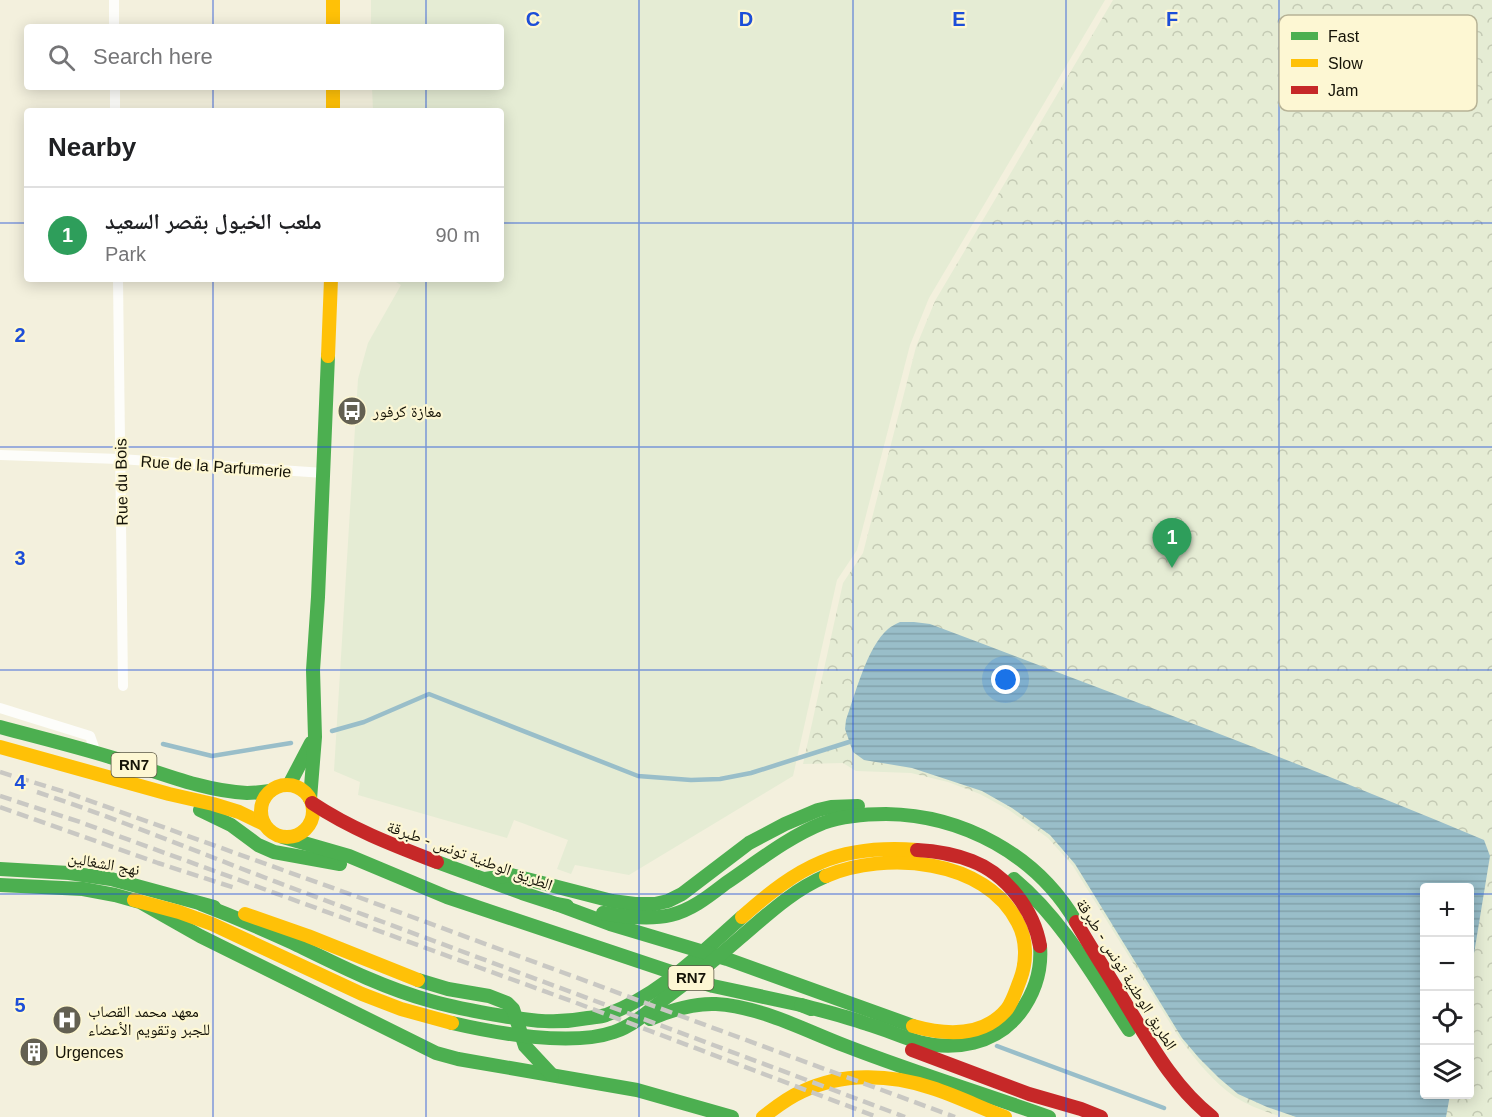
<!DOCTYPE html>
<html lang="en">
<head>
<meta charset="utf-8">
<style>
  body { margin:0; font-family:Helvetica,"Noto Naskh Arabic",sans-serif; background:#f2f2f2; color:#202124 }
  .controls { position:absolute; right:18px; bottom:18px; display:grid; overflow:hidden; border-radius:6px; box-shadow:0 3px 15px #0003 }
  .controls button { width:54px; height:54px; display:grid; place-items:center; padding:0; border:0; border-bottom:2px solid #e0e0e0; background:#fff; color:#202124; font:30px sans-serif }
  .you { position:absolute; left:1006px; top:680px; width:21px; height:21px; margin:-15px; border:4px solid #fff; border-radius:50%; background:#1a73e8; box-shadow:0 0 0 9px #1a73e833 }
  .badge { display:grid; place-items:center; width:39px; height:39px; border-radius:50%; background:#636052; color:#fff; font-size:20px; font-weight:700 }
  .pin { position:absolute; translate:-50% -50px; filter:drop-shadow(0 2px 3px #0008) }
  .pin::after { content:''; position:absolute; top:32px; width:21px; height:18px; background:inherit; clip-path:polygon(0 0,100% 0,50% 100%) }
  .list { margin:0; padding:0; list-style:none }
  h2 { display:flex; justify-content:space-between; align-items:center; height:78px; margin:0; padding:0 24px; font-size:26px }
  h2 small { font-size:20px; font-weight:400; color:#757577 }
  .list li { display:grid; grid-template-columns:39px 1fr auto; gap:18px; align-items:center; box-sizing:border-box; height:96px; padding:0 24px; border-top:2px solid #e0e0e0 }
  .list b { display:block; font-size:22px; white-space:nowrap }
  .list p { margin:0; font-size:20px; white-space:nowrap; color:#757577 }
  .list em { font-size:20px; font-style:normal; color:#757577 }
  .icon { flex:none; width:33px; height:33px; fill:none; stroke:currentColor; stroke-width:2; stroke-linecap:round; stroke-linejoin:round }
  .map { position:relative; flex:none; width:1492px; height:1117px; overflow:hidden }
  .search { position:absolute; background:#fff; box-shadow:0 3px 15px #0003; left:24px; top:24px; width:480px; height:66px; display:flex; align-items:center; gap:15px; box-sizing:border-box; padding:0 21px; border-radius:6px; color:#757577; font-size:22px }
  .panel { position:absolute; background:#fff; box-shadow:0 3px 15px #0003; left:24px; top:108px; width:480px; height:174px; border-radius:6px }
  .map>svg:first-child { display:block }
</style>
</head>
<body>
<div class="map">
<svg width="1492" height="1117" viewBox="0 0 1492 1117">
  <defs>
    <pattern id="park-crowns" width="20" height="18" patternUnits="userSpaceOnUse" patternTransform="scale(1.5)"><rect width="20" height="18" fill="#e5ecd4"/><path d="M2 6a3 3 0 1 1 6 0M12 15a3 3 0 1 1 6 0" fill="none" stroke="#c4cab4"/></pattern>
    <pattern id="water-rules" width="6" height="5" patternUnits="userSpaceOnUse" patternTransform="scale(1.5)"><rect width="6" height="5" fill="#99bec9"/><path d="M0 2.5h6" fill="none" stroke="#83a2ab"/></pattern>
  </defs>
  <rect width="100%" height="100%" fill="#f3f0dd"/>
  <!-- park -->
  <path fill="url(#park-crowns)" fill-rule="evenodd" d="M1113 0H1492V1117H1282C1266 1112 1249 1106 1235 1097 1213 1082 1196 1060 1180 1039L1073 866 1048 838 1009 810 980 794 948 782 911 773 856 771 843 763 803 764 843 583 863 553 916 347 935 301ZM1424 888H1470V1094H1424Z"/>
  <!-- garden -->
  <path fill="#e5ecd4" d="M371 0H1105L929 298 910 345 857 550 837 580 793 776 629 875 575 865 571 874 557 869 568 840 514 820 507 838 358 795 360 782 334 771 358 379 368 343 401 285 391 279H501V111H373L372 87H501V27H371Z"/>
  <!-- water -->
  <path fill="url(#water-rules)" d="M900 622H914L930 624C1115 694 1301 763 1484 840L1490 856 1470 978V888H1424V1094L1450 1095 1446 1117H1296L1267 1107 1238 1094 1219 1078 1199 1058 1182 1038 1075 864 1050 835 1012 808 982 791 912 768 864 760 853 752 845 729 846 720C855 695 867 647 888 629 891 626 896 624 900 622Z"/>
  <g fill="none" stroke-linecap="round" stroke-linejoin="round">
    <!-- stream -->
    <g stroke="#99bec9" stroke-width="4.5">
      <path d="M332 731 364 722 429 694 638 776 691 780 720 779 751 773 849 742"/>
      <path d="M163 744 212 756 291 743"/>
      <path d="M997 1046 1164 1108"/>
    </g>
    <!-- street -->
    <g stroke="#fdfdfa" stroke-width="10">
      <path d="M114 0V27"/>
      <path d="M115 87V111"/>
      <path d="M118 279 123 686"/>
      <path d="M0 455 120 459 324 473"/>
      <path d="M0 708 90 736 96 753"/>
    </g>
    <!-- fast -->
    <g stroke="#4caf50" stroke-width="14">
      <path d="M0 727C37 737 74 746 110 757 154 770 201 791 247 793 255 793 263 792 270 791"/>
      <path d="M289 785 311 743"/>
      <path d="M310 799 315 737 313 670 318 597 328 356"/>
      <path d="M200 810 231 825 258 845 274 852 340 864"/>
      <path d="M283 837 349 856 447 897 713 986 801 1005 811 1009"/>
      <path d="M437 862 522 893 556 904 567 906"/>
      <path d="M0 869 69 873 111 879 214 907"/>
      <path d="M485 879 511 875 612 901 635 904H655L668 901 682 894 749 843 785 824 818 810 831 807 858 806"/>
      <path d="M1014 879C1063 920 1094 977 1129 1030"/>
      <path d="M0 885 83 889 115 895 140 902 200 936 436 1053 458 1059 637 1090 732 1117"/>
      <path d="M201 904C232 916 263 929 293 943 338 965 383 988 431 1001 455 1008 479 1012 503 1016 534 1021 556 1024 588 1018 594 1017 600 1017 606 1015 659 996 700 954 742 917"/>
      <path d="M556 904 610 924 727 959 913 1026"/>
      <path d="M603 913C625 917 649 920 671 915 692 910 709 896 726 883 757 862 788 837 823 823 843 816 865 814 886 814 963 815 1037 855 1076 922"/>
      <path d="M418 980 448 989 489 996 507 1003 513 1009 525 1046 552 1075"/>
      <path d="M801 1005C823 1011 845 1016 867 1024 885 1029 901 1037 919 1042 955 1051 995 1044 1019 1014 1035 993 1042 971 1040 946"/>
      <path d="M650 1019C671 1010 693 1003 716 1004 762 1007 804 1030 846 1046 913 1072 981 1093 1049 1117"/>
      <path d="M452 1023C495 1033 571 1047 614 1032 632 1026 648 1012 663 1000 690 980 716 959 741 937 768 914 793 890 826 876"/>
    </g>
    <!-- slow -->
    <g stroke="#ffc107" stroke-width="14">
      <path d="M333 0V27"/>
      <path d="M333 87V111"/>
      <path d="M328 356 331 279"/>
      <path d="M0 747 169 794 213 804 239 812 264 824"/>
      <circle cx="287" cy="811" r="26"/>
      <path d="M826 876C885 851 986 858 1018 923 1027 940 1027 962 1020 980 1016 990 1013 1001 1007 1009 983 1038 945 1035 913 1026"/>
      <path d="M134 900 179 912 212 924 362 994 401 1009 452 1023"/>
      <path d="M245 914 308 936 418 980"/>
      <path d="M742 917C799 866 838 844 917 850"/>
      <path d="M763 1117C775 1108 787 1098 801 1092 842 1072 890 1074 932 1088 957 1096 981 1108 1005 1117"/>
    </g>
    <!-- jam -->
    <g stroke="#c62828" stroke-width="14">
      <path d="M312 803C351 829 393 845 437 862"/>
      <path d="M917 850C936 851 954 854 972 861 1006 874 1034 910 1040 946"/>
      <path d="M1076 922C1092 950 1110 977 1126 1004 1151 1045 1174 1087 1212 1117"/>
      <path d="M912 1050 1029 1094 1081 1109 1101 1117"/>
    </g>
    <!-- rail -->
    <g stroke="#c9c8c3" stroke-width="4.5" stroke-dasharray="12 6" stroke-linecap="butt">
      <path d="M0 772 68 793 358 897 955 1117"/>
      <path d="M37 792C127 822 214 859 303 892 503 967 704 1041 905 1117"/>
      <path d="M0 796 80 822 574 1002 877 1117"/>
      <path d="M0 807 158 863 238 889"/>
    </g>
  </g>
  <!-- grid -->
  <path fill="none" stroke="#1d4ed8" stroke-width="1.5" stroke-opacity="0.55" d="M213 0V27M426 0V27M639 0V1117M853 0V1117M1066 0V1117M1279 0V1117M213 87V111M426 87V111M0 223H27M501 223H1492M213 279V1117M426 279V1117M0 447H1492M0 670H1492M0 894H1424M1470 894H1492"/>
  <!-- icons -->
  <defs>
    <g id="bus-disc" transform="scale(1.5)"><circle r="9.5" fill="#636052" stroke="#fdf7d3"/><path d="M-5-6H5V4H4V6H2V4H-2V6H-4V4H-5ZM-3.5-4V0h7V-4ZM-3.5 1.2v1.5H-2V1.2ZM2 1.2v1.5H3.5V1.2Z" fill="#fff"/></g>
    <g id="hospital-disc" transform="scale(1.5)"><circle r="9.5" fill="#636052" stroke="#fdf7d3"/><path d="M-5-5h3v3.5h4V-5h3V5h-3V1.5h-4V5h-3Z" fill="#fff"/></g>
    <g id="building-disc" transform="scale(1.5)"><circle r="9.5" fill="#636052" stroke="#fdf7d3"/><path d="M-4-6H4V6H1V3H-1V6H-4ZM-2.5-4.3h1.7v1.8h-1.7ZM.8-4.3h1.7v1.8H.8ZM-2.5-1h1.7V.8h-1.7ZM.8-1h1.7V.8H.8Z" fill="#fff"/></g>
  </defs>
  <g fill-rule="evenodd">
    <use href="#bus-disc" x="352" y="411"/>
    <use href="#hospital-disc" x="67" y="1020"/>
    <use href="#building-disc" x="34" y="1052"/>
  </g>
  <g text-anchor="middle" stroke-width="4.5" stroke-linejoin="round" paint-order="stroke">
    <!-- shield labels -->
    <g fill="#fdf7d3" stroke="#5b5744" stroke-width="1.5">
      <rect x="111.5" y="753" width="45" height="24" rx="4.5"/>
      <rect x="668.5" y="966" width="45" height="24" rx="4.5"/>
    </g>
    <g font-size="15" font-weight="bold" fill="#151307">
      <text x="134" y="770">RN7</text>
      <text x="691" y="983">RN7</text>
    </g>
    <!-- poi labels -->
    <g font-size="16" fill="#151307" stroke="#fdf7d3" text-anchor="start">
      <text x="373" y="417">مغازة كرفور</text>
      <text x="88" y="1017">معهد محمد القصاب<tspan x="88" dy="18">للجبر وتقويم الأعضاء</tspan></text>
      <text x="55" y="1058">Urgences</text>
    </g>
    <!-- street labels -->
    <g font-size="16" fill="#151307" stroke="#fdf7d3">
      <text transform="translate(216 466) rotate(4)" y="6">Rue de la Parfumerie</text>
      <text transform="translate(121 482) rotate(-91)" y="6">Rue du Bois</text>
      <text transform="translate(470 855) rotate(20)" y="6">الطريق الوطنية تونس - طبرقة</text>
      <text transform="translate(104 863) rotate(10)" y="6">نهج الشغالين</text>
      <text transform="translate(1127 974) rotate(58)" y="6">الطريق الوطنية تونس - طبرقة</text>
    </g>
  </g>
  <!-- legend -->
  <rect x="1279" y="15" width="198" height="96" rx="9" fill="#fdf7d3" stroke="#b7b396" stroke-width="1.5"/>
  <rect x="1291" y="32" width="27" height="8" fill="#4caf50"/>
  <rect x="1291" y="59" width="27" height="8" fill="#ffc107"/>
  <rect x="1291" y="86" width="27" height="8" fill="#c62828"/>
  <g font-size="16" fill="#151307">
    <text x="1328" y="42">Fast</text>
    <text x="1328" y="69">Slow</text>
    <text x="1328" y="96">Jam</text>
  </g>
  <g font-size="20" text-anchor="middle" font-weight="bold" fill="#1d4ed8" stroke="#fdf7d3" stroke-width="4.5" stroke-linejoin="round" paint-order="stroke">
    <text x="533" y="26">C</text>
    <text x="746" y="26">D</text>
    <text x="959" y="26">E</text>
    <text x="1172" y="26">F</text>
    <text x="20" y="342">2</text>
    <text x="20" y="565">3</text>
    <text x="20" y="789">4</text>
    <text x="20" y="1012">5</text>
  </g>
</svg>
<div class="controls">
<button>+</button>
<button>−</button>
<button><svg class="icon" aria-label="locate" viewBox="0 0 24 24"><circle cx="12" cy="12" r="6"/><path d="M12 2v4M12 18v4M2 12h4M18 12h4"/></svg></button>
<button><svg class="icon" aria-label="layers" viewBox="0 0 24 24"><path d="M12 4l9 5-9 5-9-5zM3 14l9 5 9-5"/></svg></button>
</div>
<div class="you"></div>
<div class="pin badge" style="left:1172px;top:568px;background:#2e9e5b">1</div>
<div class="search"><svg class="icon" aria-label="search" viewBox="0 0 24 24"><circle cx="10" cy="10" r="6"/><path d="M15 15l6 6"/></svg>Search here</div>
<section class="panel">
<h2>Nearby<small></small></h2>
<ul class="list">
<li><span class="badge" style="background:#2e9e5b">1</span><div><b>ملعب الخيول بقصر السعيد</b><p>Park</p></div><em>90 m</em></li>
</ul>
</section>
</div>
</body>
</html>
